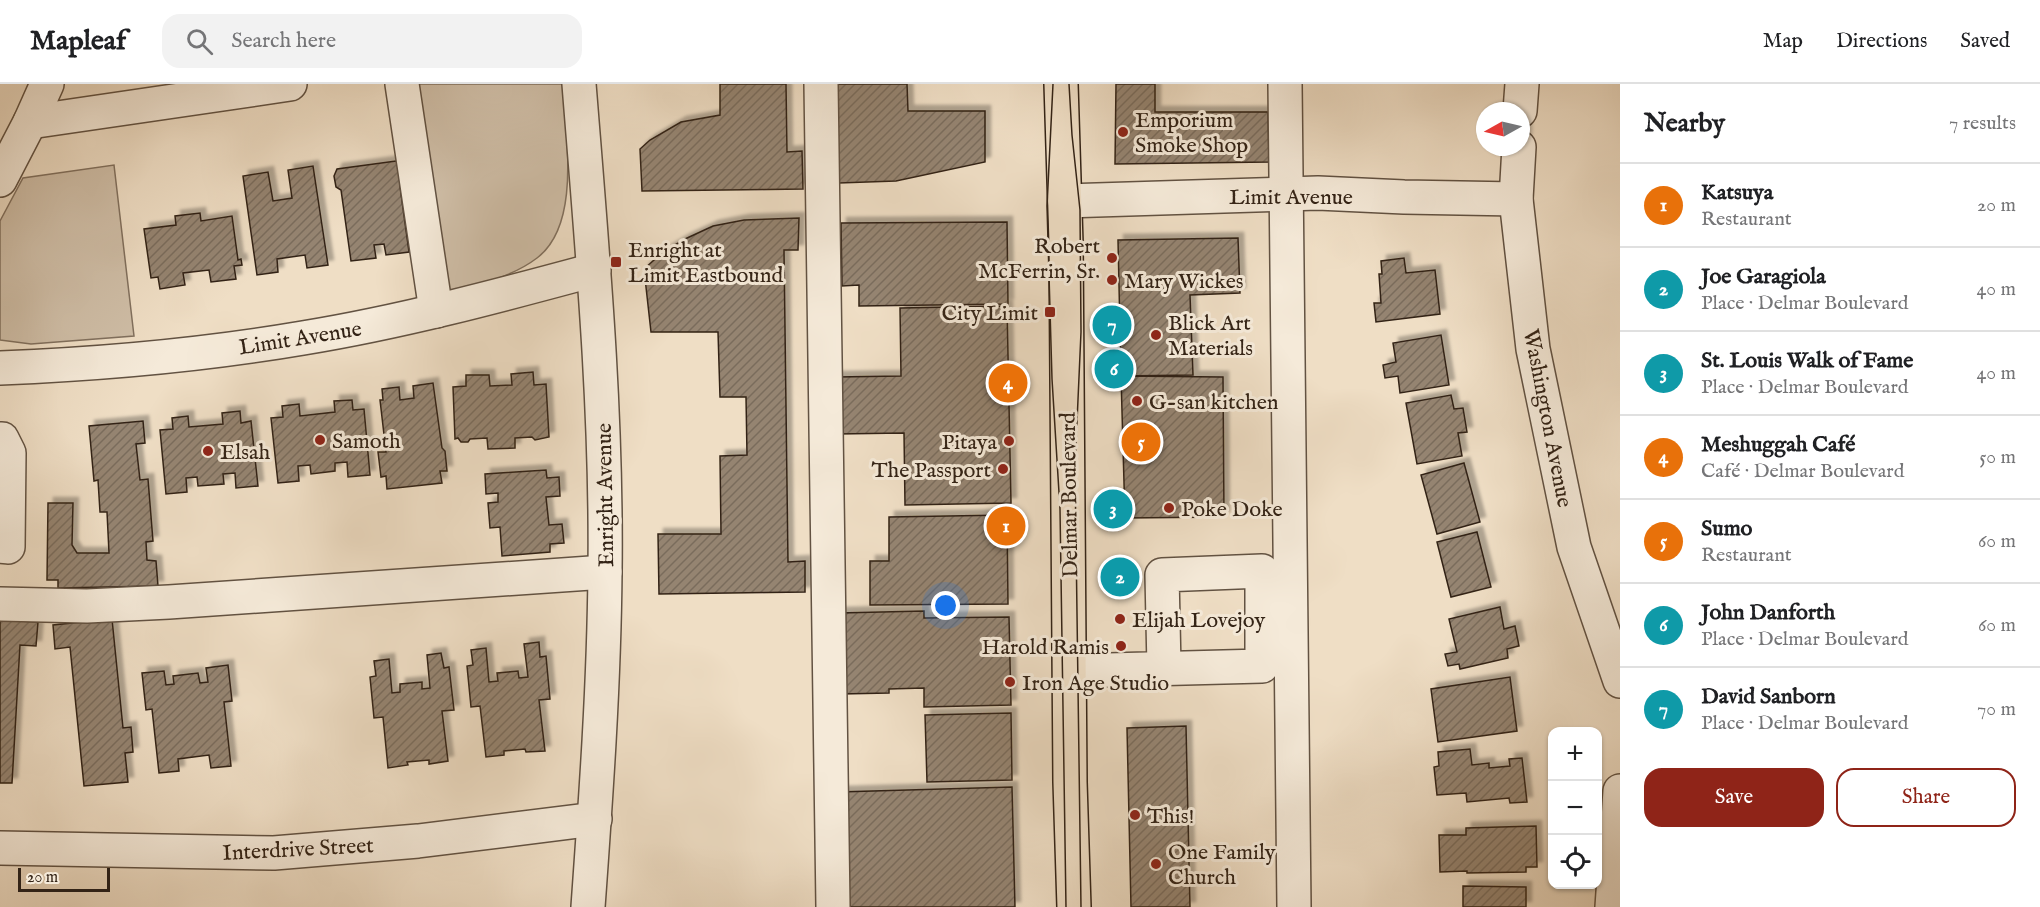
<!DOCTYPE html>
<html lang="en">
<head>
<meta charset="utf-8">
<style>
  body { margin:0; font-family:"IM FELL English",serif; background:#f2f2f2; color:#202124 }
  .controls { position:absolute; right:18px; bottom:18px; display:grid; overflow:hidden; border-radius:12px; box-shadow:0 2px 4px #0004 }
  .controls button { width:54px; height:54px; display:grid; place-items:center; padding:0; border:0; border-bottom:2px solid #e0e0e0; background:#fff; color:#202124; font:30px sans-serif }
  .compass { position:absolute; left:1476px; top:18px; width:54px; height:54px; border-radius:50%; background:#fff; box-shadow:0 2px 4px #0004; rotate:262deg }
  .scale { position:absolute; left:18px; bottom:15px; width:92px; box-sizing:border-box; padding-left:6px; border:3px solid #332316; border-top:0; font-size:16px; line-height:21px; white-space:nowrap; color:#332316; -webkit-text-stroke:4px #f5ead9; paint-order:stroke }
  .you { position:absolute; left:946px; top:522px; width:21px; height:21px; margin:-15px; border:4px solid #fff; border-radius:50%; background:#1a73e8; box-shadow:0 0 0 9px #1a73e833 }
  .badge { display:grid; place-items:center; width:39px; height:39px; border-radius:50%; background:#8f2418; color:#fff; font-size:20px; font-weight:700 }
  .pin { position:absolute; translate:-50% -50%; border:3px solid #fff; box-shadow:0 2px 6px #0006 }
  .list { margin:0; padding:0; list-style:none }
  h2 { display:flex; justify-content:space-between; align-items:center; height:78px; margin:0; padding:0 24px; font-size:26px }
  h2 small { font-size:20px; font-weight:400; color:#757577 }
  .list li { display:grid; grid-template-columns:39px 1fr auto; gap:18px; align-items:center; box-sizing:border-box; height:84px; padding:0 24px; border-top:2px solid #e0e0e0 }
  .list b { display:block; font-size:22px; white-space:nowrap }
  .list p { margin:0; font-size:20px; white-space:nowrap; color:#757577 }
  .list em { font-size:20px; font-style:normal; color:#757577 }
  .actions { display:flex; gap:12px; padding:18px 24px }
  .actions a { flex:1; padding:14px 0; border:2px solid #8f2418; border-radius:18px; text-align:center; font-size:21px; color:#8f2418 }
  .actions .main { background:#8f2418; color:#fff }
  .icon { flex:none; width:33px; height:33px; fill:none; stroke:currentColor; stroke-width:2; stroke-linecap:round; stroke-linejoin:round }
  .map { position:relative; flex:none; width:1620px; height:823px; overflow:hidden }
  header { display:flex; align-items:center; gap:36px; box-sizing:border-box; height:84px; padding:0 30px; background:#fff; border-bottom:2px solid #e0e0e0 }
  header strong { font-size:28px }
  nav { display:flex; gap:33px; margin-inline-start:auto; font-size:21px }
  .search { width:420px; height:54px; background:#f2f2f2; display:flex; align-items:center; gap:15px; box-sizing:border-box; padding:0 21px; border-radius:18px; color:#757577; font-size:22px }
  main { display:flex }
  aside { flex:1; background:#fff }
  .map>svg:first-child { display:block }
</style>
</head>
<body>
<header>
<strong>Mapleaf</strong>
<div class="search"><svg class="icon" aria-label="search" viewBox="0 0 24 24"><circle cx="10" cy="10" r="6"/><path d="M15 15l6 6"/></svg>Search here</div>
<nav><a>Map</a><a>Directions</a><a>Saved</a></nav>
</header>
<main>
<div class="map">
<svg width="1620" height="823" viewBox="0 0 1620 823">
  <defs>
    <pattern id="building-hatch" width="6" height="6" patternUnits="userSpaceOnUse" patternTransform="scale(1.5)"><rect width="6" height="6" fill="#958471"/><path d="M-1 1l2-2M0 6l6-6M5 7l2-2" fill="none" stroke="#7a6c5c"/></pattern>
    <filter id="shadow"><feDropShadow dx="5.5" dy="-5.5" stdDeviation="1.5" flood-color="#0004"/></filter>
  </defs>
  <rect width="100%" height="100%" fill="#efdec5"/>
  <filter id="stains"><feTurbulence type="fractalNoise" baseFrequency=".00333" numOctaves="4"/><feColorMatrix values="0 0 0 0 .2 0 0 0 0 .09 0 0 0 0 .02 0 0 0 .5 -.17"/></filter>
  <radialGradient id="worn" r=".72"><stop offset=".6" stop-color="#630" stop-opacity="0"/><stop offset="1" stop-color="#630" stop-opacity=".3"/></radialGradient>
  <!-- green -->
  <g fill="#cfbea7" stroke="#81705e" stroke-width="1.5">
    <path d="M414 0H563C565 50 582 140 537 174 511 194 474 202 443 210Z"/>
    <path d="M114 81 134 252 31 260 0 256V137L23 94Z"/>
  </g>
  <!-- building -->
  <g fill="url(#building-hatch)" stroke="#332316" stroke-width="1.5" filter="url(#shadow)">
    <path d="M720 0H786L787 68 802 67 803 105 642 107 640 65 650 56 681 38 720 31Z"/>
    <path d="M837 0H907L908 27H985V78L896 97 839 99Z"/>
    <path d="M1116 0H1155V28H1268L1269 78 1115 80Z"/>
    <path d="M396 77 403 83 405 96 400 102 409 168 386 171 384 160 374 161 376 174 351 177 341 106 336 103 334 92 337 85Z"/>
    <path d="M313 82 328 181 307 184 305 171 277 175 278 188 257 191 243 92 268 88 273 117 292 114 288 86Z"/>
    <path d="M200 129 201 137 232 132 238 176 241 175 242 181 234 182 236 195 211 198 209 186 183 189 185 201 160 205 158 193 151 194 144 145 176 141 175 132Z"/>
    <path d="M799 134 798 166H784L788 478 805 477V508L659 510 658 450H721L720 372 747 371 746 313H720L718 248H651L644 185 663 168 685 155 713 142 744 136Z"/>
    <path d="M1007 138 1008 220 859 222V201L842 202 841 139Z"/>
    <path d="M1238 154 1240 209 1190 211 1193 291 1121 292 1118 156Z"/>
    <path d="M1404 174 1406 189 1435 186 1440 230 1376 238 1374 219H1381L1379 190H1382L1381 177Z"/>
    <path d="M1007 222 1011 419 905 421 904 349 837 350 836 293 901 292 900 224Z"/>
    <path d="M1441 251 1449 301 1400 309 1398 292 1385 294 1383 281 1396 278 1393 259Z"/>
    <path d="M533 288 534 301 546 300 549 353 535 356 532 353 515 354V364L488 365 487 354 470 355 468 358H461L458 354 455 355 453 303 466 302V291H489L490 302 512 301 511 290Z"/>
    <path d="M1121 292 1223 293 1224 433 1125 434Z"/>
    <path d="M433 299 442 364 445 367 447 387H440L442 399 387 405 386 392 381 393 378 368H386L380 316H383L382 305 399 303 400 316 414 314 413 302Z"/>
    <path d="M1451 311 1454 325 1463 324 1467 348 1458 349 1462 372 1417 380 1406 319Z"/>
    <path d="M352 316 353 326 364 325 370 391 348 393 347 378 335 379V387L311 390 310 381 298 382 299 397 278 399 271 334 283 333 282 322 299 320 300 332 335 328 334 317Z"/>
    <path d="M240 327 241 339 251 337 258 402 236 404 235 389 223 390 224 400 198 402 197 393 186 394 187 408 166 410 160 346 173 345 172 334 188 332 189 343 223 340 222 329Z"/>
    <path d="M143 337 145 359 136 360 140 396 148 395 153 457 146 458 147 476 156 477 158 502 58 504V496H47L48 419H73L72 461 77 469H109L107 428H100L98 396 94 397 89 342Z"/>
    <path d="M1464 379 1480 438 1437 450 1421 391Z"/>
    <path d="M546 386 547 394 559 393 560 412 546 413 549 441 562 440 564 459 550 460V468L502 472 500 443 490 444 488 419 498 418V409L486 410 485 390Z"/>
    <path d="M1007 431 1008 520 870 521V477H889V433Z"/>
    <path d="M1477 448 1491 503 1451 513 1437 458Z"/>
    <path d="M1500 523 1504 545 1515 542 1519 562 1507 565 1508 574 1460 585 1459 580 1448 582 1445 570 1457 568 1449 535Z"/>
    <path d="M924 527V534L1009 533 1011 621 924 623V604L889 605V609L841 610 839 529Z"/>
    <path d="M112 535 123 644 131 643 133 668 125 669 128 698 84 702 70 563 55 565 53 541Z"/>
    <path d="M0 536 38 538 36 562 20 561 12 699H0Z"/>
    <path d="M539 558 540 573 546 572 550 615 539 616 545 667 526 668 525 665 504 667V671L486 673 480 622 471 623 467 582 473 581 471 566 486 564 489 598 498 597 497 589 518 587 519 594 528 593 524 560Z"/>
    <path d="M441 569 444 584 449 583 454 626 442 627 448 677 429 680V676L407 678 408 681 388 684 383 633 374 634 370 593 376 592 374 577 389 575 392 609 400 608V600L422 598V605L430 604 427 571Z"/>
    <path d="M228 581 232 617 224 618 231 682 211 684 209 671 178 675 179 687 159 689 152 625 146 626 142 589 164 587 166 601 174 600 173 592 198 589 200 599 208 598 206 584Z"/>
    <path d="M1510 593 1517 647 1438 658 1431 605Z"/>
    <path d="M1011 629 1012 696 927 698 925 631Z"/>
    <path d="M1186 642 1190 823H1131L1127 644Z"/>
    <path d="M1470 665 1472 681 1489 679V684L1510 682 1509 675 1522 674 1527 718 1510 719 1509 714 1467 718 1466 709 1437 711 1434 683 1439 682 1438 668Z"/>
    <path d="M1012 703 1015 823H841L838 708Z"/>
    <path d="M1536 742 1537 783H1526V788L1467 789V787L1440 788 1439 751H1466V744Z"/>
    <path d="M1463 802 1526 803V823H1463Z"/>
  </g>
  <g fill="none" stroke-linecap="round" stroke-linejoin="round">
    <!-- minor casing -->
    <g stroke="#625242" stroke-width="36">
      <g id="minor">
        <path d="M402 0 436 227"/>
        <path d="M579 0C592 163 607 325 605 488 604 600 596 712 588 823"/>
        <path d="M821 0 833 823"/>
        <path d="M1285 0 1294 823"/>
        <path d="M1520 27 1522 0"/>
        <path d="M30 38 290 0"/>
        <path d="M1519 63 1516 115 1533 265 1574 463 1620 597"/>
        <path d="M0 96 30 38 47 0"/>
        <path d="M1065 117 1318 109 1404 113 1516 115"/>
        <path d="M0 284C101 280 203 271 303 254 401 238 498 212 594 186"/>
        <path d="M0 355H2L9 369 8 463 0 462"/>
        <path d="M0 520 87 522 169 518 605 488"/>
        <path d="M1070 587 1262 582V487L1162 491 1164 584"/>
        <path d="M0 764 274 769 418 757 595 735"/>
        <path d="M1612 823 1620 707"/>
      </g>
    </g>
    <!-- major casing -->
    <g stroke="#332316" stroke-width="36">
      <path id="major" d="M1061 0 1066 159 1070 698 1074 823"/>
    </g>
    <!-- minor -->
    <use href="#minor" stroke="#f5ead9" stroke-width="33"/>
    <!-- major -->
    <use href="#major" stroke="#efdec5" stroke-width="33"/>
    <!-- tram -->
    <g stroke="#332316" stroke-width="1.5">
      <path d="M1053 0 1047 122 1052 295 1060 425 1066 823"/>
      <path d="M1069 0 1072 51 1080 126 1081 248 1075 383 1081 823"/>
    </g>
  </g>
  <!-- markers -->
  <g fill="#8f2418" stroke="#f5ead9" stroke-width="2">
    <circle cx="1123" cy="48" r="6"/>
    <circle cx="1112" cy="174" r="6"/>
    <rect x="610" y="172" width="12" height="12" rx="3"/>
    <circle cx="1112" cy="196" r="6"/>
    <rect x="1044" y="222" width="12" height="12" rx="3"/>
    <circle cx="1156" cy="251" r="6"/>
    <circle cx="1137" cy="317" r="6"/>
    <circle cx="320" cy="356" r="6"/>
    <circle cx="1009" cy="357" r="6"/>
    <circle cx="208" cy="367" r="6"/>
    <circle cx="1003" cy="385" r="6"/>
    <circle cx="1169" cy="424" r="6"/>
    <circle cx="1120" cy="535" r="6"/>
    <circle cx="1121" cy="562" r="6"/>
    <circle cx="1010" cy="598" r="6"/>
    <circle cx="1135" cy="731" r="6"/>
    <circle cx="1156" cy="780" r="6"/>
  </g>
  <g text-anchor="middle" stroke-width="6" stroke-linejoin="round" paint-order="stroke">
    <!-- poi labels -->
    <g font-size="22" fill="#332316" stroke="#f5ead9" text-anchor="start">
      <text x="1135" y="43">Emporium<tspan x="1135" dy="25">Smoke Shop</tspan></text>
      <text x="1100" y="169" text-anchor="end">Robert<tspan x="1100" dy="25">McFerrin, Sr.</tspan></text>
      <text x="628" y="173">Enright at<tspan x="628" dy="25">Limit Eastbound</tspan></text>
      <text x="1124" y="204">Mary Wickes</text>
      <text x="1038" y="236" text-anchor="end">City Limit</text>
      <text x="1168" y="246">Blick Art<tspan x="1168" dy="25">Materials</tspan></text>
      <text x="1149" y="325">G-san kitchen</text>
      <text x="332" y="364">Samoth</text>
      <text x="997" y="365" text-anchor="end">Pitaya</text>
      <text x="220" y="375">Elsah</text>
      <text x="991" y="393" text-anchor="end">The Passport</text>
      <text x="1181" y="432">Poke Doke</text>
      <text x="1132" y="543">Elijah Lovejoy</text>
      <text x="1109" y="570" text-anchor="end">Harold Ramis</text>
      <text x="1022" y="606">Iron Age Studio</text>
      <text x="1147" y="739">This!</text>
      <text x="1168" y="775">One Family<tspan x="1168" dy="25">Church</tspan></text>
    </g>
    <!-- street labels -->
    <g font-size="22" fill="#332316" stroke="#f5ead9">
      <text x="1291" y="120">Limit Avenue</text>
      <text transform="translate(300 253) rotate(-9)" y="8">Limit Avenue</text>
      <text transform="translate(1549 334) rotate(79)" y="8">Washington Avenue</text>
      <text transform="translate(604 411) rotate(-91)" y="8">Enright Avenue</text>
      <text transform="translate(1068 411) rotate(-91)" y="8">Delmar Boulevard</text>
      <text transform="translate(298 764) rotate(-3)" y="8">Interdrive Street</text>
    </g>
  </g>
  <rect width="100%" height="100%" filter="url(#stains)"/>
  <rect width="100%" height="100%" fill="url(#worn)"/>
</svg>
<div class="controls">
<button>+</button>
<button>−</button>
<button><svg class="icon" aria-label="locate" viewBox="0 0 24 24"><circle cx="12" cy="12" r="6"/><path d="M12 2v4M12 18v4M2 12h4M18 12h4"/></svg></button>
</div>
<svg class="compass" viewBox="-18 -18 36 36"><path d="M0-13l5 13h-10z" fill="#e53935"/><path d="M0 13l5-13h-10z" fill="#757577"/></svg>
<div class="scale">20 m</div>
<div class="you"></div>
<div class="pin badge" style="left:1006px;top:442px;background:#e8710a">1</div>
<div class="pin badge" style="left:1120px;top:493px;background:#0f9aa8">2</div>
<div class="pin badge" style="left:1113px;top:425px;background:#0f9aa8">3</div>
<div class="pin badge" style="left:1008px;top:299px;background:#e8710a">4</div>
<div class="pin badge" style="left:1141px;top:358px;background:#e8710a">5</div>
<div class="pin badge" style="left:1114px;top:285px;background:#0f9aa8">6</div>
<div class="pin badge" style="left:1112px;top:241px;background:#0f9aa8">7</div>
</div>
<aside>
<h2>Nearby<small>7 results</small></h2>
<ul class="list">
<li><span class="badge" style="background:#e8710a">1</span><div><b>Katsuya</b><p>Restaurant</p></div><em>20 m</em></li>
<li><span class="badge" style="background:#0f9aa8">2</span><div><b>Joe Garagiola</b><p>Place · Delmar Boulevard</p></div><em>40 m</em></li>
<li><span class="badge" style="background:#0f9aa8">3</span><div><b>St. Louis Walk of Fame</b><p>Place · Delmar Boulevard</p></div><em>40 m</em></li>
<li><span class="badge" style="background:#e8710a">4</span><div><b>Meshuggah Café</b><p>Café · Delmar Boulevard</p></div><em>50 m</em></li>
<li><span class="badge" style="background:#e8710a">5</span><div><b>Sumo</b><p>Restaurant</p></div><em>60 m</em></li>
<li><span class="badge" style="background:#0f9aa8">6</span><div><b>John Danforth</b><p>Place · Delmar Boulevard</p></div><em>60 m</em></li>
<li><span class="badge" style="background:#0f9aa8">7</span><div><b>David Sanborn</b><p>Place · Delmar Boulevard</p></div><em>70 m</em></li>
</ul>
<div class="actions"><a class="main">Save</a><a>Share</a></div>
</aside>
</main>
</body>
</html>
